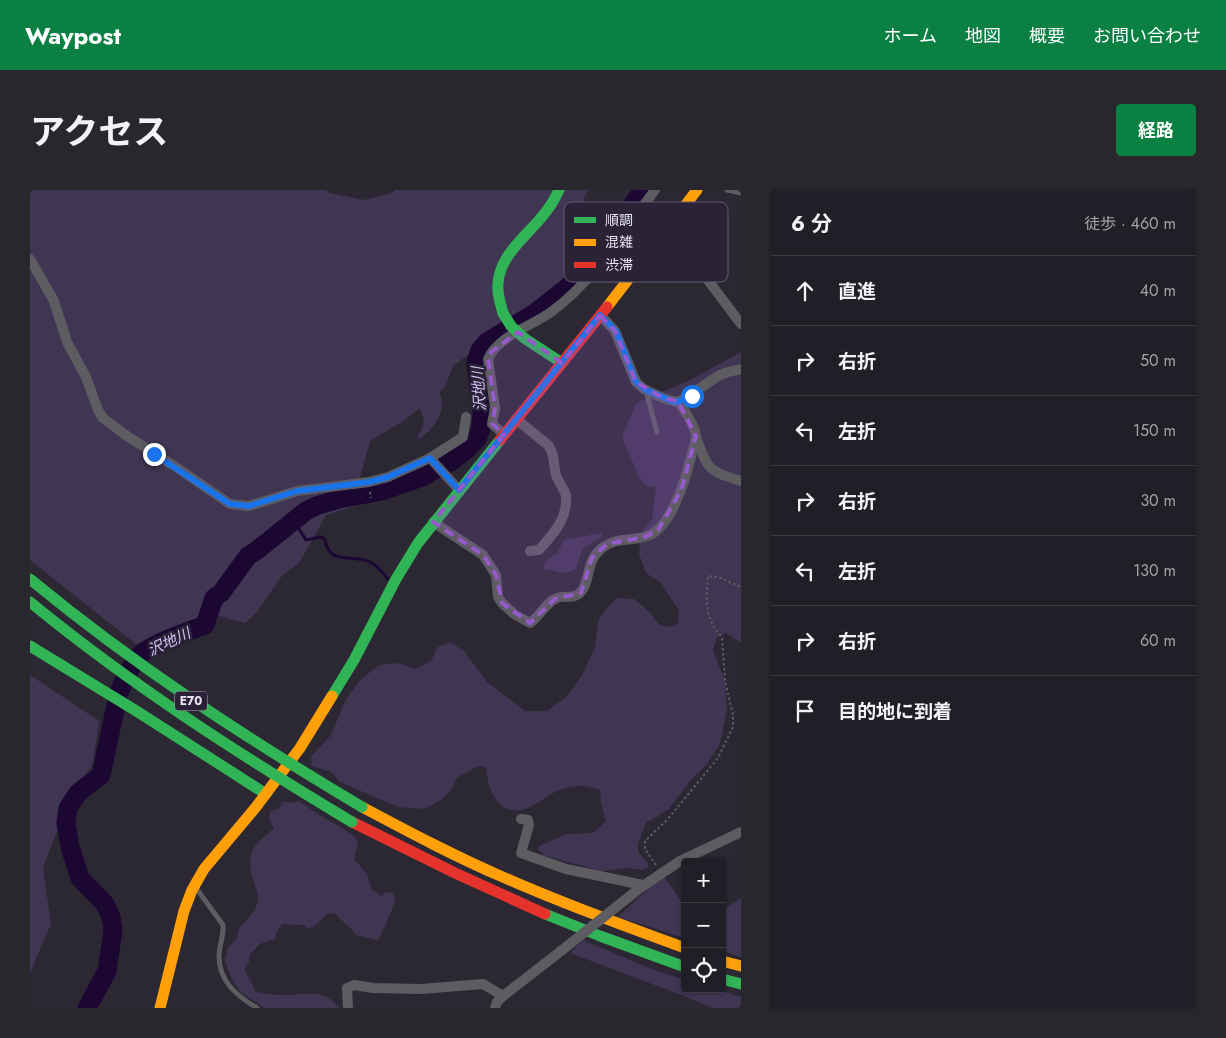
<!DOCTYPE html>
<html lang="ja">
<head>
<meta charset="utf-8">
<style>
  body { margin:0; font-family:Jost,"Noto Sans JP",sans-serif; background:#28272e; color:#f1f3f6 }
  .controls { position:absolute; right:15px; bottom:15px; display:grid; overflow:hidden; border-radius:5px; box-shadow:0 1px 4px #0004 }
  .controls button { width:45px; height:45px; display:grid; place-items:center; padding:0; border:0; border-bottom:1px solid #3d3c43; background:#201e26; color:#f1f3f6; font:25px sans-serif }
  .stop { position:absolute; width:15px; height:15px; margin:-11px; border:4px solid #1a73e8; border-radius:50%; background:#fff }
  .stop.end { background:#1a73e8; border-color:#fff; box-shadow:0 1px 5px #0008 }
  .list { margin:0; padding:0; list-style:none }
  h2 { display:flex; justify-content:space-between; align-items:center; height:65px; margin:0; padding:0 20px; font-size:21px }
  h2 small { font-size:16px; font-weight:400; color:#a2a2a7 }
  .list li { display:grid; grid-template-columns:32px 1fr auto; gap:15px; align-items:center; box-sizing:border-box; height:70px; padding:0 20px; border-top:1px solid #3d3c43 }
  .list b { display:block; font-size:19px; white-space:nowrap }
  .list em { font-size:16px; font-style:normal; color:#a2a2a7 }
  .icon { flex:none; width:28px; height:28px; fill:none; stroke:currentColor; stroke-width:2; stroke-linecap:round; stroke-linejoin:round }
  .map { position:relative; flex:none; width:711px; height:818px; overflow:hidden; border-radius:5px }
  header { display:flex; align-items:center; gap:30px; box-sizing:border-box; height:70px; padding:0 25px; background:#0b8043; color:#fff }
  header strong { font-size:24px }
  nav { display:flex; gap:28px; margin-inline-start:auto; font-size:18px }
  .intro { display:flex; align-items:center; justify-content:space-between; box-sizing:border-box; height:120px; padding:0 30px }
  h1 { margin:0; font-size:35px }
  .button { padding:12px 22px; border-radius:5px; background:#0b8043; color:#fff; font-size:18px; font-weight:700 }
  main { display:flex; gap:30px; padding:0 30px }
  aside { flex:1; background:#201e26; border-radius:5px; box-shadow:0 1px 4px #0004 }
  .map>svg:first-child { display:block }
</style>
</head>
<body>
<header>
<strong>Waypost</strong>
<nav><a>ホーム</a><a>地図</a><a>概要</a><a>お問い合わせ</a></nav>
</header>
<div class="intro"><h1>アクセス</h1><a class="button">経路</a></div>
<main>
<div class="map">
<svg width="711" height="818" viewBox="0 0 711 818">
  <rect width="100%" height="100%" fill="#2b2833"/>
  <!-- green -->
  <g fill="#403553">
    <path d="M0 0H296L299 3 334 10 363 3 364 0H558L547 24 548 77 499 120 423 176 415 197 408 203H410C417 221 404 239 390 249L387 248C388 242 392 241 393 236 395 230 391 223 390 218L375 230 340 251 328 295 398 273 412 289 296 325 269 373 251 387 227 422 215 433 189 426 106 454 0 370Z"/>
    <path d="M711 162V453L696 443 687 447 683 461 695 491 697 519 690 554 677 574 660 591 639 619 616 633 608 654V662L617 672 618 677 612 680 595 678 571 681 516 666 508 660 509 656 537 644 563 643 576 631 571 613 570 600C557 595 546 595 532 599 519 603 510 613 498 618 468 629 458 600 456 577L448 576 427 588 420 601 412 609 395 619 368 617 310 592 301 582 282 576 281 567 301 545 316 509 332 488 350 475 369 473 385 479 401 471 408 457 420 452 434 461 457 492 495 521H517L536 507 551 487 565 458 568 431 577 418 587 408 604 409 617 420 630 435 641 437 648 433 649 421 631 393 616 383 609 364 611 344 622 329 626 297 616 296 609 287 592 247 606 213 660 190Z"/>
    <path d="M571 343 573 346 552 359 546 379C530 387 529 380 514 379L513 377 518 369 527 363 534 350Z"/>
    <path d="M0 485 69 531 63 573 35 621 13 677 21 734 0 783Z"/>
    <path d="M253 611 261 613 269 611 288 624 322 644 328 652 324 669 337 684 342 700 352 706 355 702 363 703 365 713 351 745 347 750 325 745C321 736 312 732 306 724L298 723 286 735 278 739 273 735 252 734 246 744 245 749 230 754 220 764 219 772 214 779 226 802C235 803 245 805 254 805 276 804 295 798 309 818H235L210 802 201 787 195 771 198 758 207 748 209 737C247 704 215 699 221 665 223 654 236 646 244 638L239 629 240 621 249 619Z"/>
    <path d="M633 685 651 711 655 712V748L588 727Z"/>
    <path d="M711 708V767L692 761V721Z"/>
    <path d="M553 750 619 778 655 790V799H685L711 807V818H682L659 808 540 763Z"/>
  </g>
  <g fill="none" stroke-linecap="round" stroke-linejoin="round">
    <!-- stream -->
    <path stroke="#1c0733" stroke-width="3" d="M264 331 276 350 290 347 295 349C299 377 322 363 340 372 348 376 353 383 358 389"/>
    <!-- river -->
    <g stroke="#1c0733" stroke-width="19">
      <path d="M89 503C94 490 100 476 110 465 123 453 157 442 175 435L184 408 191 403 218 366 226 361 276 321 286 316 309 309 352 301 392 287 422 271 436 260 447 249 451 238 452 221 446 172 450 160 457 152 505 123 538 97 585 39 613 0"/>
      <path d="M57 818 77 781 83 740 81 727 75 714 50 688 40 657 36 633 38 618 48 603 71 585 86 515"/>
    </g>
    <!-- path -->
    <g stroke="#5c5b60" stroke-width="2" stroke-dasharray="2.5 2.5" stroke-linecap="butt">
      <path d="M340 302 341 308"/>
      <path d="M626 675 615 659V651L637 630 688 568 703 537V525L695 491 692 447C674 429 676 409 678 386L688 387 711 397"/>
    </g>
    <!-- lane -->
    <g stroke="#5d5c61" stroke-width="5">
      <path d="M697 0 711 3"/>
      <path d="M616 201 627 242"/>
      <path d="M166 698 193 735C194 746 189 755 189 766 189 792 207 806 227 818"/>
    </g>
    <!-- street -->
    <g stroke="#5d5c61" stroke-width="10">
      <path d="M641 37 665 73 711 134"/>
      <path d="M0 69 24 111 37 152 56 187 68 220 73 228 97 246 146 277 200 314 219 316 267 301 339 292 358 287 400 268 433 247 436 227"/>
      <path d="M570 125 585 141 606 192 614 199 633 208 647 212 654 209 688 186 698 182 711 179"/>
      <path d="M486 229 518 255C525 264 523 274 526 285 528 292 535 299 536 306 538 329 523 344 509 360L500 361"/>
      <path d="M474 244 462 234 465 218 458 169C468 146 502 136 521 122 563 92 594 41 625 0"/>
      <path d="M666 247C678 279 677 281 711 291"/>
      <path d="M400 268 429 300"/>
      <path d="M403 332 453 365 466 385 468 407 472 413 484 424 500 433C510 426 515 414 525 409 533 404 543 410 550 403 561 392 555 372 571 359 587 345 607 353 622 344 642 333 656 288 661 267 662 260 667 252 666 245 664 233 654 221 648 211"/>
      <path d="M491 629 498 630 499 635 491 663 536 679 613 695"/>
      <path d="M610 698 650 671 711 642"/>
      <path d="M318 818 317 798 324 795 343 798 391 799 453 794 473 806"/>
      <path d="M465 818 467 812 473 806 531 761"/>
    </g>
    <!-- fast -->
    <g stroke="#30b455" stroke-width="11">
      <path d="M473 123C470 113 467 103 468 93 470 66 494 48 510 29 518 20 524 11 529 0"/>
      <path d="M494 148 532 173"/>
      <path d="M0 456 108 522 236 604"/>
      <path d="M302 506 324 470 366 389 388 353 470 250"/>
      <path d="M515 724 570 746 655 777"/>
      <path d="M692 789 711 794"/>
    </g>
    <!-- slow -->
    <g stroke="#ff9f0a" stroke-width="11">
      <path d="M577 117 667 0"/>
      <path d="M332 617C379 642 426 667 475 688 534 714 594 736 655 758"/>
      <path d="M692 771 711 776"/>
      <path d="M130 818 154 721 162 700 174 679 226 617 270 558 302 506"/>
    </g>
    <!-- jam -->
    <g stroke="#e5322d" stroke-width="11">
      <path d="M470 250 577 117"/>
      <path d="M322 632 425 683 515 724"/>
    </g>
    <!-- street-bridge -->
    <path stroke="#5d5c61" stroke-width="10" d="M531 761 610 698"/>
    <!-- fast-bridge -->
    <g stroke="#30b455" stroke-width="11">
      <path d="M473 123 481 136 494 148"/>
      <path d="M0 389C104 475 216 548 332 617"/>
      <path d="M0 412C101 495 210 565 322 632"/>
    </g>
  </g>
  <g fill="none" stroke-linecap="round" stroke-linejoin="round">
    <!-- route -->
    <path stroke="#1a73e8" stroke-width="6" d="M124 264 200 314 219 316 267 301 339 292 358 287 400 268 429 300 570 125 586 141 606 192 616 200 642 211 647 212 662 206"/>
  </g>
  <!-- marked area -->
  <path fill="#965acc" fill-opacity="0.2" stroke="#965acc" stroke-width="4" stroke-dasharray="10 6" stroke-linejoin="round" d="M570 125 585 141 606 192 633 208 648 211 666 246 651 301 628 340 615 347 577 354 562 368 551 403 525 409 500 433 472 413 466 385 453 365 403 332 474 244 462 234 465 218 458 169 461 162 488 142 532 173Z"/>
  <g text-anchor="middle" stroke-width="5" stroke-linejoin="round" paint-order="stroke">
    <!-- shield labels -->
    <rect fill="#2a2338" stroke="#b0abbb" stroke-width="1" x="145" y="501.5" width="32" height="19" rx="4"/>
    <g font-size="12" font-weight="bold" fill="#e9e5f3">
      <text x="161" y="515">E70</text>
    </g>
    <!-- water labels -->
    <g font-size="15" font-style="italic" fill="#d3c2f3" stroke="#2a2338">
      <text transform="translate(449 199) rotate(-94)" y="5">沢地川</text>
      <text transform="translate(139 452) rotate(-25)" y="5">沢地川</text>
    </g>
  </g>
  <!-- legend -->
  <rect x="534" y="12" width="164" height="80" rx="8" fill="#2a2338" stroke="#635d70" stroke-width="1"/>
  <rect x="544" y="27" width="22" height="6" fill="#30b455"/>
  <rect x="544" y="49" width="22" height="7" fill="#ff9f0a"/>
  <rect x="544" y="72" width="22" height="6" fill="#e5322d"/>
  <g font-size="14" fill="#e9e5f3">
    <text x="575" y="35">順調</text>
    <text x="575" y="57">混雑</text>
    <text x="575" y="80">渋滞</text>
  </g>
</svg>
<div class="controls">
<button>+</button>
<button>−</button>
<button><svg class="icon" aria-label="locate" viewBox="0 0 24 24"><circle cx="12" cy="12" r="6"/><path d="M12 2v4M12 18v4M2 12h4M18 12h4"/></svg></button>
</div>
<div class="stop" style="left:662px;top:206px"></div>
<div class="stop end" style="left:124px;top:264px"></div>
</div>
<aside>
<h2>6 分<small>徒歩 · 460 m</small></h2>
<ul class="list">
<li><svg class="icon" aria-label="ahead" viewBox="0 0 24 24"><path d="M12 20V5M6 11l6-6 6 6"/></svg><div><b>直進</b></div><em>40 m</em></li>
<li><svg class="icon" aria-label="right" viewBox="0 0 24 24"><path d="M7 20v-9h11M14 6l5 5-5 5"/></svg><div><b>右折</b></div><em>50 m</em></li>
<li><svg class="icon" aria-label="left" viewBox="0 0 24 24"><path d="M17 20v-9H6M10 6l-5 5 5 5"/></svg><div><b>左折</b></div><em>150 m</em></li>
<li><svg class="icon" aria-label="right" viewBox="0 0 24 24"><path d="M7 20v-9h11M14 6l5 5-5 5"/></svg><div><b>右折</b></div><em>30 m</em></li>
<li><svg class="icon" aria-label="left" viewBox="0 0 24 24"><path d="M17 20v-9H6M10 6l-5 5 5 5"/></svg><div><b>左折</b></div><em>130 m</em></li>
<li><svg class="icon" aria-label="right" viewBox="0 0 24 24"><path d="M7 20v-9h11M14 6l5 5-5 5"/></svg><div><b>右折</b></div><em>60 m</em></li>
<li><svg class="icon" aria-label="arrive" viewBox="0 0 24 24"><path d="M6 21V4h12l-3 4 3 4H6"/></svg><div><b>目的地に到着</b></div></li>
</ul>
</aside>
</main>
</body>
</html>
